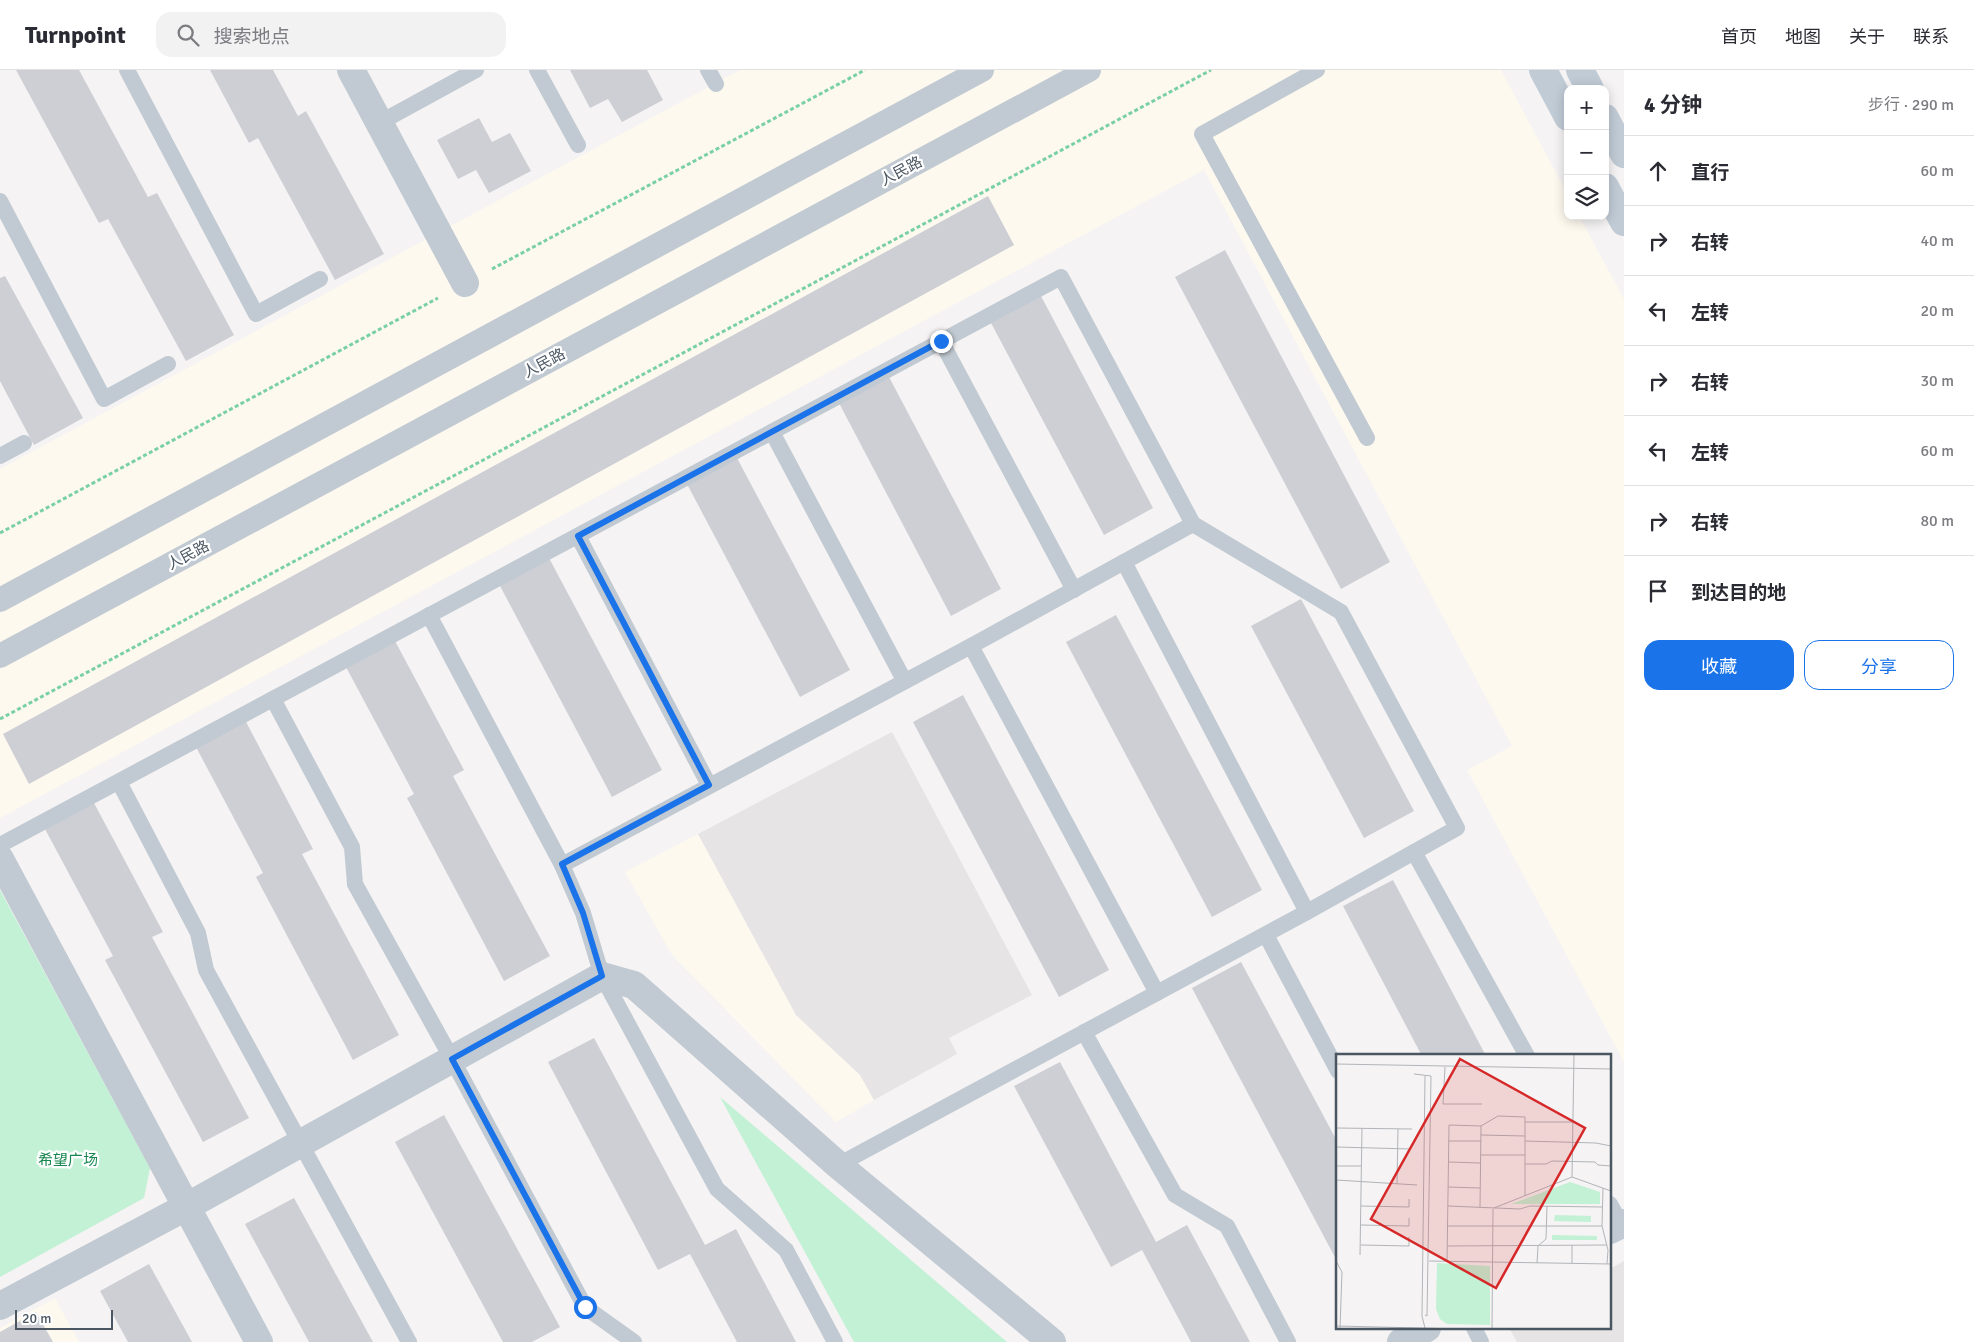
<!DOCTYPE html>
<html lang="zh">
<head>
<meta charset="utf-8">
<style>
  body { margin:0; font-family:Signika,"Noto Sans SC",sans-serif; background:#f2f2f3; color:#2b2b33 }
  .controls { position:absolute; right:15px; top:15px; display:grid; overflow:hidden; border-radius:10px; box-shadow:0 2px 12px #0003 }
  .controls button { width:45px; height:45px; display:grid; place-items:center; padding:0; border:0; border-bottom:1px solid #e1e1e2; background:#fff; color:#2b2b33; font:25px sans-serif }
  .scale { position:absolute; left:15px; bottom:12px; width:98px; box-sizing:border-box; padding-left:5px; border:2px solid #4a5661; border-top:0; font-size:14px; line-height:18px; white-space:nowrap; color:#4a5661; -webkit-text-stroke:4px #fff; paint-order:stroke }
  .stop { position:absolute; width:15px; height:15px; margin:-11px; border:4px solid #1a73e8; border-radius:50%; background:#fff }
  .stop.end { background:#1a73e8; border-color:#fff; box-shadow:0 1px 5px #0008 }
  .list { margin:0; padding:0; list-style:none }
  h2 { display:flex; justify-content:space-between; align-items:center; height:65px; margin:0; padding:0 20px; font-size:21px }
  h2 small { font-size:16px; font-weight:400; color:#7c7c81 }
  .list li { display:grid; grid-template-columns:32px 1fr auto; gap:15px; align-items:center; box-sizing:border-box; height:70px; padding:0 20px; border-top:1px solid #e1e1e2 }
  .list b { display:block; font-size:19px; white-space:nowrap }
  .list em { font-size:16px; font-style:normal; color:#7c7c81 }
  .actions { display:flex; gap:10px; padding:15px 20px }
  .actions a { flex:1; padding:11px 0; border:1px solid #1a73e8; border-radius:15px; text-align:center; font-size:18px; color:#1a73e8 }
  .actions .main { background:#1a73e8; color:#fff }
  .icon { flex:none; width:28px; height:28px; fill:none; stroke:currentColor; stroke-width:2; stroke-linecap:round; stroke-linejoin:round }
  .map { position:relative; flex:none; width:1624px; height:1272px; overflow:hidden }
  header { display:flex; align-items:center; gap:30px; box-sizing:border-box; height:70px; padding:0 25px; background:#fff; border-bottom:1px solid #e1e1e2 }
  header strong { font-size:24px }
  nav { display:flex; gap:28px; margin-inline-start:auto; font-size:18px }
  .search { width:350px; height:45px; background:#f2f2f3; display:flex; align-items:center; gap:12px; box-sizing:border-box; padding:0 18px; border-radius:15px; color:#7c7c81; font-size:19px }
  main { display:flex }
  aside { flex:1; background:#fff }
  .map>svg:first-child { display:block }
</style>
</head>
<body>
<header>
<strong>Turnpoint</strong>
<div class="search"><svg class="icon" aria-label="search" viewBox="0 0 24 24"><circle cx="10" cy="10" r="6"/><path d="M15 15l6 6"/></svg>搜索地点</div>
<nav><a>首页</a><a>地图</a><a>关于</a><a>联系</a></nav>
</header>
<main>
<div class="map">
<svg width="1624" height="1272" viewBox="0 0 1624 1272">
  <rect width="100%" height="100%" fill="#f5f3f3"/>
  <!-- commercial -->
  <g fill="#fdf9ef">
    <path d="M740 0H1501L1568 125V146H1579L1624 229V992L1467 700 1512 676 1204 100 0 748V399Z"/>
    <path d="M698 764 796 945 860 1005 874 1030 836 1052 672 885 625 802Z"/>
    <path d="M55 1228 79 1272H0V1258Z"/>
  </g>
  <!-- education -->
  <g fill="#e6e4e5">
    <path d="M892 662 1032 925 949 968 957 984 874 1030 860 1005 796 945 698 764Z"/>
    <path d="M1624 1191V1272H1517L1509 1258H1610V1199Z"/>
  </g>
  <!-- green -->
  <g fill="#c3f1d5">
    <path d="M0 820 150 1098 144 1128 0 1207Z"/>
    <path d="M720 1027 1007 1272H854Z"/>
  </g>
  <!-- building -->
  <g fill="#cdcfd5">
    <path d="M16 0H79L148 127 157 123 234 265 186 291 108 149 99 153Z"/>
    <path d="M210 0H273L298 46 306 41 384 184 335 210 258 68 249 73Z"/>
    <path d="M570 0H647L663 30 622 52 608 29 590 38Z"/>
    <path d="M479 48 492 72 510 63 531 101 489 123 476 100 458 109 437 70Z"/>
    <path d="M988 126 1014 175 29 714 3 664Z"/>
    <path d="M1225 180 1390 492 1341 519 1175 207Z"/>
    <path d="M5 206 83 348 34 375 0 311V208Z"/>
    <path d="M1041 226 1153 438 1104 465 991 253Z"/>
    <path d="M889 307 1001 519 951 546 839 333Z"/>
    <path d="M737 388 850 600 800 627 687 414Z"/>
    <path d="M549 488 662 700 612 727 499 514Z"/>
    <path d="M1301 529 1414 741 1364 768 1251 556Z"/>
    <path d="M1116 545 1262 820 1212 847 1066 572Z"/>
    <path d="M395 571 464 700 453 706 550 886 504 911 407 728 414 724 346 597Z"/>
    <path d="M963 625 1109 900 1059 927 913 652Z"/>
    <path d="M245 650 313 779 302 784 399 965 353 990 256 807 263 803 196 677Z"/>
    <path d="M94 733 163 862 152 867 249 1048 203 1072 105 890 113 886 45 759Z"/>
    <path d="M1393 810 1486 986H1422L1343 836Z"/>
    <path d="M1241 892 1338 1073V1193L1192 918Z"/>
    <path d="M594 968 705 1175 736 1159 796 1272H737L690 1184 658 1200 548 992Z"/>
    <path d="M1060 992 1156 1172 1187 1155 1250 1272H1191L1142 1180 1111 1197 1014 1016Z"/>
    <path d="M444 1045 560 1257 532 1272H503L395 1072Z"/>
    <path d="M294 1128 373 1272H309L245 1154Z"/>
    <path d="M149 1194 192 1272H128L100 1221Z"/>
    <path d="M36 1242 53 1272H0V1262Z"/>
  </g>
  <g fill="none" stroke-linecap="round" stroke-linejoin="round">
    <!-- path -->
    <g stroke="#7ad0a6" stroke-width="3" stroke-dasharray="4 2.5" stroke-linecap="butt">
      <path d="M492 199 865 0"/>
      <path d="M0 463 438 228"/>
      <path d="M0 649 1211 0"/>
    </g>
    <!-- service -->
    <g stroke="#c1cad2" stroke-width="16">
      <path d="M127 0 256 244 320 209"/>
      <path d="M537 0 578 75"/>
      <path d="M708 0 716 14"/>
      <path d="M1317 0 1202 64 1367 368"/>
      <path d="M379 53 476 0"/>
      <path d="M0 131 104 329 168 294"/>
      <path d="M941 271 1074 520"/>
      <path d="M772 362 904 610"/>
      <path d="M0 386 24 373"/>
      <path d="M578 466 709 715"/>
      <path d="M1124 492 1307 842"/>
      <path d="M429 545 562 795 583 843 602 906 717 1119 786 1180 835 1272"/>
      <path d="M971 576 1157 923"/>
      <path d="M273 629 352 777 355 814 452 989 585 1237 634 1272"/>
      <path d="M119 712 198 863 206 900 409 1272"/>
      <path d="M0 775 1061 207 1193 454 1341 542 1457 758 1307 842 838 1095"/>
      <path d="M1414 782 1527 986"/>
      <path d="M562 795 971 576 1193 454"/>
      <path d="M1266 865 1338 1001"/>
      <path d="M1084 962 1175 1125 1227 1156 1288 1272"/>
      <path d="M1610 1134 1621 1154"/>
      <path d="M1474 1258 1481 1272"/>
    </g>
    <!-- pedestrian -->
    <g stroke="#c1cad2" stroke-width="24">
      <path d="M0 530 982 0"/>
      <path d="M0 586 1089 0"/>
    </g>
    <!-- minor -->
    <g stroke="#c1cad2" stroke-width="28">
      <path d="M351 0 465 213"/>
      <path d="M0 789 259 1272"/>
      <path d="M1610 1160 1624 1153"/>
      <path d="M0 1236 186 1137 602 906 634 915 838 1095 1052 1272"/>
      <path d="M1401 1272 1427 1258"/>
    </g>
    <!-- secondary -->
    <g stroke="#c1cbd6" stroke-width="28">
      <path d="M1543 0 1568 47"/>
      <path d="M1580 0 1590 19"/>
      <path d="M1605 48 1624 84"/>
      <path d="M1605 117 1624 152"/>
    </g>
  </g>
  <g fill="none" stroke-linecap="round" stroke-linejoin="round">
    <!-- route -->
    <path stroke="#1a73e8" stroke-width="6" d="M585 1237 452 989 602 906 583 843 562 794 709 715 578 466 941 271"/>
  </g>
  <g text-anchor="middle" stroke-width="4.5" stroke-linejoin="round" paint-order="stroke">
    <!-- street labels -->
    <g font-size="15" fill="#4a5661" stroke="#fff">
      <text transform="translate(901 101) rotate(-28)" y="5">人民路</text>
      <text transform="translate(544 293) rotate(-28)" y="5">人民路</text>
      <text transform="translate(188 485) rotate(-28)" y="5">人民路</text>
    </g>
    <!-- park labels -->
    <g font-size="15" fill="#17864f" stroke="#fff">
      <text x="68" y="1095">希望广场</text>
    </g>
  </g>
  <!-- overview -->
  <g transform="translate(1336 984)">
    <rect width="275" height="275" fill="#f5f3f3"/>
    <path d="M234 128 264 138V150H175ZM219 161 255 162V168L218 167ZM216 181 261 182V186H216ZM101 209 154 212V271L111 270 104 265 100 255Z" fill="#c3f1d5"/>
    <path fill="none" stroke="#b1b4b9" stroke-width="1" d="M0 10 275 15M109 13 107 50H146M78 20 95 22 91 262 89 261M189 68H237M0 74 76 75M145 81 189 82M113 87H145M189 87 260 89 275 92M0 93 75 95M145 101H189M113 108 144 109M189 110H210L216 107 259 108 262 111 275 112M0 112H26M236 123 238 0M0 126 81 131M61 130 62 75M112 133 144 134M267 134 266 172 272 196 271 210M25 152 73 153V145M112 152 184 155 194 152 266 153M144 153 145 72M158 154 236 123 275 137M25 171 73 172V164M112 172H266M25 191 73 192V183M112 192 271 191M24 201 26 74M0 207 6 218 4 274M93 207 275 210M111 208 113 71 145 72 162 62 189 63V142M201 209 202 192 210 185 211 152M236 209V191M0 272 127 275M89 274 86 262 89 22M156 275 157 155"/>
    <path fill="#d62828" fill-opacity="0.15" stroke="#d62828" stroke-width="2.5" d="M124 5 249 74 160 234 35 165Z"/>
    <rect width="275" height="275" fill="none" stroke="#4a5661" stroke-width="2.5"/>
  </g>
</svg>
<div class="controls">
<button>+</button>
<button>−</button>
<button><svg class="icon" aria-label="layers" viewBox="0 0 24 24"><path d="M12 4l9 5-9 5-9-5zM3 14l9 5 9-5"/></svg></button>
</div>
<div class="scale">20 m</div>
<div class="stop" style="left:585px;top:1237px"></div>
<div class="stop end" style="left:941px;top:271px"></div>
</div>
<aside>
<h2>4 分钟<small>步行 · 290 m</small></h2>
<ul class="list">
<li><svg class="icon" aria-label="ahead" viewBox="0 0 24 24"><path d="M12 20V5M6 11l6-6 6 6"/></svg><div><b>直行</b></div><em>60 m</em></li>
<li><svg class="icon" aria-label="right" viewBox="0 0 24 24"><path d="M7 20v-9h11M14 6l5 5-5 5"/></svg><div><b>右转</b></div><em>40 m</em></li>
<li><svg class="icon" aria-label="left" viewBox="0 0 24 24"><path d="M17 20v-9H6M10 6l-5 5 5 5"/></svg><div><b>左转</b></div><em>20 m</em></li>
<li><svg class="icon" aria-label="right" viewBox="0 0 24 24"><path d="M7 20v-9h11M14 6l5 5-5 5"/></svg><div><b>右转</b></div><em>30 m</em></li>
<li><svg class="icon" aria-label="left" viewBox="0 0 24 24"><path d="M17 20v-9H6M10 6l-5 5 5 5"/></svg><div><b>左转</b></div><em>60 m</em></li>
<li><svg class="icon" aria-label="right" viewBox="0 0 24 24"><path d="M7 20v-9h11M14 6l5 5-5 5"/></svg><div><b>右转</b></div><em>80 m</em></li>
<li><svg class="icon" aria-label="arrive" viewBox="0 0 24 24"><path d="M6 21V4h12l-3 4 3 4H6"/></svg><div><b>到达目的地</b></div></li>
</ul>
<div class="actions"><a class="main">收藏</a><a>分享</a></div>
</aside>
</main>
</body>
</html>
